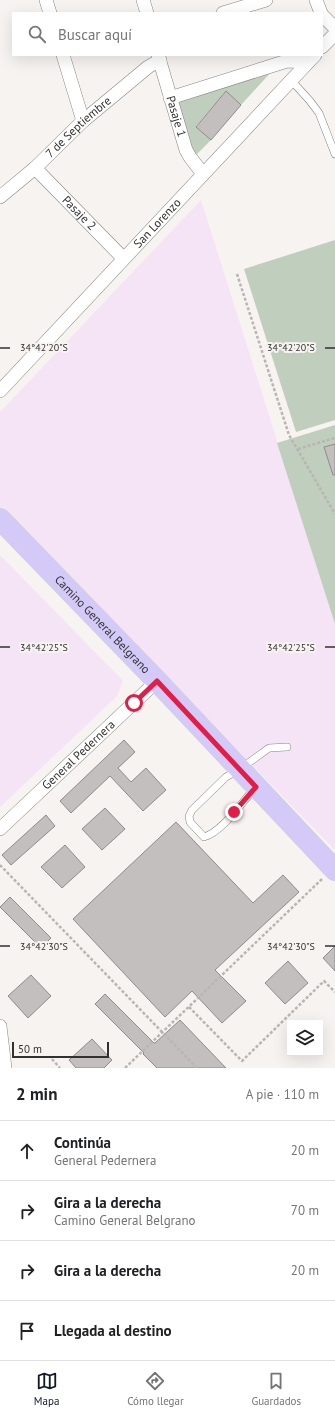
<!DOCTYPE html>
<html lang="es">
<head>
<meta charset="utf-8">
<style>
  body { margin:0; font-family:"PT Sans",sans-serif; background:#f6f6f6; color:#202124 }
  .controls { position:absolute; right:12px; bottom:12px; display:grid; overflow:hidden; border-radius:0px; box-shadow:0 4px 16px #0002 }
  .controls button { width:36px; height:36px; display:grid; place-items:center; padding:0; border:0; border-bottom:1px solid #e0e0e0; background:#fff; color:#202124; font:20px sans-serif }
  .scale { position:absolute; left:12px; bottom:10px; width:97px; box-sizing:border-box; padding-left:4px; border:2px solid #323130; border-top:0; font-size:11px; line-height:14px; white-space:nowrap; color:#323130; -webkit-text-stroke:3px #f7f3f1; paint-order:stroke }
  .stop { position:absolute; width:12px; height:12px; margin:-9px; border:3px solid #e11d48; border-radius:50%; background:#fff }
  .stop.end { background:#e11d48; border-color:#fff; box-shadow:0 1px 4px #0008 }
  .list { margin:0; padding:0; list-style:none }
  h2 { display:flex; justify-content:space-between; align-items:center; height:52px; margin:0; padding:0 16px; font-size:17px }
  h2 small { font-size:13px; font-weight:400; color:#757577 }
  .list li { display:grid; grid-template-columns:26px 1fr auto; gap:12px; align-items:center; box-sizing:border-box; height:60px; padding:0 16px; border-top:1px solid #e0e0e0 }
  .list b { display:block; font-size:15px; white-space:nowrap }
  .list p { margin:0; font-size:13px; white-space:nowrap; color:#757577 }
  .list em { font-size:13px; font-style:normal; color:#757577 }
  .icon { flex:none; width:22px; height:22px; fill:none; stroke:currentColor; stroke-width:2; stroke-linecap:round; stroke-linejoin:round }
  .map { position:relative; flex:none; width:335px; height:1068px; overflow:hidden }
  .search { position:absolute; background:#fff; box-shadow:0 4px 16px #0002; left:12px; right:12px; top:12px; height:44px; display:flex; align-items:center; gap:10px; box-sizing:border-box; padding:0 14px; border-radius:0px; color:#757577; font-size:15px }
  .sheet { height:292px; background:#fff }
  nav { display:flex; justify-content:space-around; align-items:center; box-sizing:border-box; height:56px; border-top:1px solid #e0e0e0; background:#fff; font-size:11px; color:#757577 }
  nav a { display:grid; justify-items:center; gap:2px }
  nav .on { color:#111827 }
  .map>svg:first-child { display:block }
</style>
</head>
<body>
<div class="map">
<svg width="335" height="1068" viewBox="0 0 335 1068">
  <rect width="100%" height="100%" fill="#f7f3f1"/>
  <!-- industrial -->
  <g fill="#f5e4f6">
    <path d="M201 200 335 624V850L0 508V412Z"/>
    <path d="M0 555 123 681 117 696 0 807Z"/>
  </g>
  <!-- green -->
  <g fill="#bfcebd">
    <path d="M273 70 241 105 225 92 196 126 211 140 197 154 190 148 176 100Z"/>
    <path d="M335 240V420L296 432 244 269Z"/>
    <path d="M335 425V624L277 443Z"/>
  </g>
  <!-- building -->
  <g fill="#c3bfbe" stroke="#8f8b8a">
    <path d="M226 91 241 105 211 140 196 127Z"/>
    <path d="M335 444V475H333L324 447Z"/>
    <path d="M124 740 135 752 118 768 131 782 146 768 166 790 143 811 110 776 71 813 60 801Z"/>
    <path d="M105 808 125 829 102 850 82 829Z"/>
    <path d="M46 815 55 826 11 865 2 855Z"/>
    <path d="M176 822 253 903 283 875 299 892 215 970 246 1001 222 1023 192 991 165 1017 73 919Z"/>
    <path d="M65 845 85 867 62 888 41 867Z"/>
    <path d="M10 897 51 938 41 948 0 907Z"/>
    <path d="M335 946V971L323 958Z"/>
    <path d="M288 961 308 983 285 1004 265 983Z"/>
    <path d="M31 975 51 996 28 1018 8 996Z"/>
    <path d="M105 994 154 1043H155L180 1020 226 1068H157L143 1054 144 1053 95 1004Z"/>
    <path d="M92 1039 112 1060 104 1068H76L69 1060Z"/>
  </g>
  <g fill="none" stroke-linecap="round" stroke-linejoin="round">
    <!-- lane casing -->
    <g stroke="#888482" stroke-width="8">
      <g id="lane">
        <path d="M291 80 310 101 319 113 335 154"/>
        <path d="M255 788C243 801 222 832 204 837L190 822 189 816 192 810 226 777 240 769 269 748 287 747"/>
      </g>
    </g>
    <!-- street casing -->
    <g stroke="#888482" stroke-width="14">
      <g id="street">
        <path d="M46 0 50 13"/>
        <path d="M143 0 147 13"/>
        <path d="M316 0 321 13"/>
        <path d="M223 13 266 0"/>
        <path d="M322 15 335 28"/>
        <path d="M322 47 335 34"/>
        <path d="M63 55 83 121"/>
        <path id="s1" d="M158 55 186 150 190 157 203 174"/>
        <path d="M170 98 287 61 308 62"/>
        <path id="s2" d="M35 168 123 258"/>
        <path id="s3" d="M0 197 35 168 83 121 148 67 160 60"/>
        <path id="s4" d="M0 391 315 55"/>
        <path id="s5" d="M0 829 157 681"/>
        <path d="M0 1026 5 1068"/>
      </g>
    </g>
    <!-- primary casing -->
    <g stroke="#d2d2d1" stroke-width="22">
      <g id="primary">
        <path id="s6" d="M0 519 157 681 335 870"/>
      </g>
    </g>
    <!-- path -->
    <g stroke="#b8b5b3" stroke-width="2.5" stroke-dasharray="3 2" stroke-linecap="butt">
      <path d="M237 274 289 435 335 514"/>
      <path d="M298 449 335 438"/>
      <path d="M0 865 197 1068"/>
      <path d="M189 1007 242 1061 324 981 335 992"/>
      <path d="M52 1059 60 1068"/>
      <path d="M125 1068 322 879"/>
    </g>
    <!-- lane -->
    <use href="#lane" stroke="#fff" stroke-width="7"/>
    <!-- street -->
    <use href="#street" stroke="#fff" stroke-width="13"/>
    <!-- primary -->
    <use href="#primary" stroke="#d3caf7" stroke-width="21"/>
  </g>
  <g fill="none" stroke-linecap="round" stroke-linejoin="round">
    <!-- route -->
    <path stroke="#e11d48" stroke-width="5" d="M134 703 157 681 256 787 234 812"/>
  </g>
  <!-- ticks -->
  <path fill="none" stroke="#323130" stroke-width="1.5" d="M0 348H10M325 348H335M0 647H10M325 647H335M0 946H10M325 946H335"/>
  <g text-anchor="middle" stroke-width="4" stroke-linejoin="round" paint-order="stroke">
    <!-- street labels -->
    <g font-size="12" fill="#323130" stroke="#f7f3f1">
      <text dy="4" stroke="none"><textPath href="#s1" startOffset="64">Pasaje 1</textPath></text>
      <text dy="4" stroke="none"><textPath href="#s3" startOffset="105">7 de Septiembre</textPath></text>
      <text dy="4" stroke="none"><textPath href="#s2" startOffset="63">Pasaje 2</textPath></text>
      <text dy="4" stroke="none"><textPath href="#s4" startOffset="230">San Lorenzo</textPath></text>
      <text dy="4" stroke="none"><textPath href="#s6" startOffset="147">Camino General Belgrano</textPath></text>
      <text dy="4" stroke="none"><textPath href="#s5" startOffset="108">General Pedernera</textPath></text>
    </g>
  </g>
  <g font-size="10" text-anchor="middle" fill="#323130" stroke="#f7f3f1" stroke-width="4" stroke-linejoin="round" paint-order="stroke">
    <text x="44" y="351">34°42'20"S</text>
    <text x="291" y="351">34°42'20"S</text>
    <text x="44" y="651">34°42'25"S</text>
    <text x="291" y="651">34°42'25"S</text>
    <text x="44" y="950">34°42'30"S</text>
    <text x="291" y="950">34°42'30"S</text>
  </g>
</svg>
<div class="controls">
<button><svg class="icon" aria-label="layers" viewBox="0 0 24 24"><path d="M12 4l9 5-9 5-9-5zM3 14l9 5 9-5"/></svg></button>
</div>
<div class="scale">50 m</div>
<div class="stop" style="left:134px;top:703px"></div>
<div class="stop end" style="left:234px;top:812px"></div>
<div class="search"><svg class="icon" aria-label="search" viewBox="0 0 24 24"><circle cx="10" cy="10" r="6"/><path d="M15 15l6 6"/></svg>Buscar aquí</div>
</div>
<section class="sheet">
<h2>2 min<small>A pie · 110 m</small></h2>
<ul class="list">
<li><svg class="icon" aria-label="ahead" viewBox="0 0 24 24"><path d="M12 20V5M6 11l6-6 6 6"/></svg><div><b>Continúa</b><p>General Pedernera</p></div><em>20 m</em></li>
<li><svg class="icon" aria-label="right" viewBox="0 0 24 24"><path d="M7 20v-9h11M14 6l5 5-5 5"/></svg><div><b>Gira a la derecha</b><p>Camino General Belgrano</p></div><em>70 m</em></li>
<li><svg class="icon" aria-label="right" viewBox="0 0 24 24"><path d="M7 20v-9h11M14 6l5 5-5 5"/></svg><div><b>Gira a la derecha</b></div><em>20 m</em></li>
<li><svg class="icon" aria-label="arrive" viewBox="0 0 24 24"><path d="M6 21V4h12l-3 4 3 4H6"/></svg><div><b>Llegada al destino</b></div></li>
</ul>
</section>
<nav>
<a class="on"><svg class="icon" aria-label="map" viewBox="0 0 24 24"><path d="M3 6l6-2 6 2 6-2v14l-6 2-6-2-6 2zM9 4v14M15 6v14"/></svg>Mapa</a>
<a><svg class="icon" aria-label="directions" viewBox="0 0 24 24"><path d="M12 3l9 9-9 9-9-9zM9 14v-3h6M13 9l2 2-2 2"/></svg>Cómo llegar</a>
<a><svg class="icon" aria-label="saved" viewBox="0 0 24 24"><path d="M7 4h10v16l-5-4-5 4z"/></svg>Guardados</a>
</nav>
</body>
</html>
